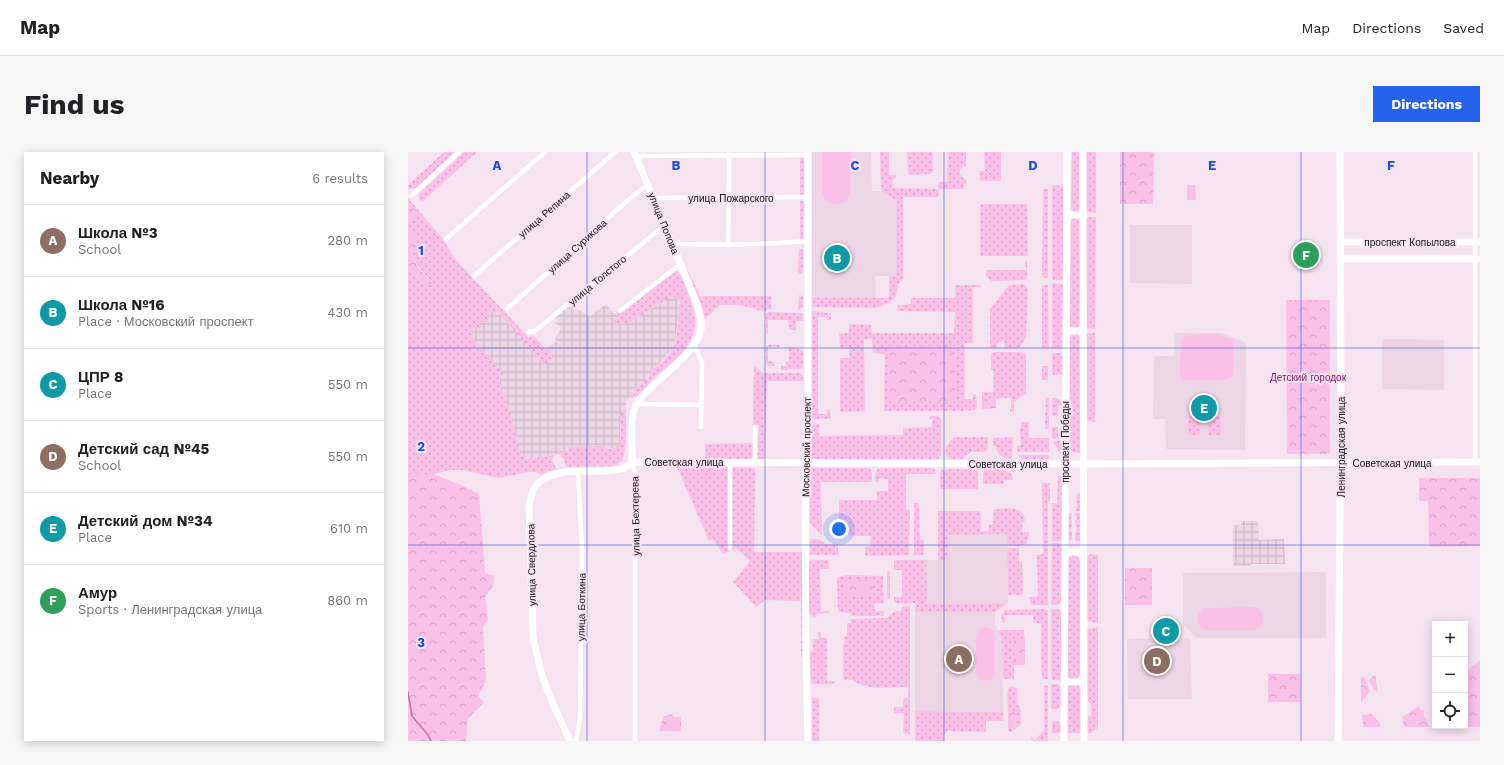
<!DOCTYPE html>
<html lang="en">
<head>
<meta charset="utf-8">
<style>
  body { margin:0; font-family:"Work Sans",sans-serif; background:#f6f6f6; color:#202124 }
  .controls { position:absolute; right:12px; bottom:12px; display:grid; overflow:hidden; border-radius:0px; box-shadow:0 2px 10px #0003 }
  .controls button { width:36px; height:36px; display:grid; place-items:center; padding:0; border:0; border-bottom:1px solid #e0e0e0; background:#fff; color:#202124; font:20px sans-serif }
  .you { position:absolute; left:431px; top:377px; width:14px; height:14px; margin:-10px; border:3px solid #fff; border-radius:50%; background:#1a73e8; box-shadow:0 0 0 6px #1a73e833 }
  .badge { display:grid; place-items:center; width:26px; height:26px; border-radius:50%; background:#2563eb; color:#fff; font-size:13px; font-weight:700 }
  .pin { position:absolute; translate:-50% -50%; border:2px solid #fff; box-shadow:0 1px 4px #0006 }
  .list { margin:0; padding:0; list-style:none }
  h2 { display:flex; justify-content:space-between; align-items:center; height:52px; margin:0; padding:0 16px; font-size:17px }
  h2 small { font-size:13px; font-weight:400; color:#757577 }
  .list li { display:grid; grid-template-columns:26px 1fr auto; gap:12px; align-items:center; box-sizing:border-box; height:72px; padding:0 16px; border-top:1px solid #e0e0e0 }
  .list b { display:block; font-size:15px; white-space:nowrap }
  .list p { margin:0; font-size:13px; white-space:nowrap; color:#757577 }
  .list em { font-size:13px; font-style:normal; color:#757577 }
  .icon { flex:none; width:22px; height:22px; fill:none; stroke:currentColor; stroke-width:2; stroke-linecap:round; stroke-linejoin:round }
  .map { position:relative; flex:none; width:1072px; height:589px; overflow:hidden; border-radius:0px }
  header { display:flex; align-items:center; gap:24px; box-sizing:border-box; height:56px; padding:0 20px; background:#fff; border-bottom:1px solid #e0e0e0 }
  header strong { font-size:19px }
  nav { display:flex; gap:22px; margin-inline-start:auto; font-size:14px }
  .intro { display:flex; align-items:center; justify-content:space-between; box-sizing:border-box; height:96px; padding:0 24px }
  h1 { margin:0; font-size:28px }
  .button { padding:10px 18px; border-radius:0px; background:#2563eb; color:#fff; font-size:14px; font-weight:700 }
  main { display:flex; gap:24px; padding:0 24px }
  aside { flex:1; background:#fff; border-radius:0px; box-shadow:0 2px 10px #0003 }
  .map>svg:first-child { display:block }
</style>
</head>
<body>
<header>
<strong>Map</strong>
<nav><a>Map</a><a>Directions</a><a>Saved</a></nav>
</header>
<div class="intro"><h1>Find us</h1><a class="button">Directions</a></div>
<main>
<aside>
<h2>Nearby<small>6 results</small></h2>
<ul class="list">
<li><span class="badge" style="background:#8d6e63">A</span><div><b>Школа №3</b><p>School</p></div><em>280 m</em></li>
<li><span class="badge" style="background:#0f9aa8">B</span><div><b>Школа №16</b><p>Place · Московский проспект</p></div><em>430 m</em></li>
<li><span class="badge" style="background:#0f9aa8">C</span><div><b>ЦПР 8</b><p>Place</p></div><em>550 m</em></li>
<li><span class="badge" style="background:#8d6e63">D</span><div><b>Детский сад №45</b><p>School</p></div><em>550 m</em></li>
<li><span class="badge" style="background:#0f9aa8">E</span><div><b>Детский дом №34</b><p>Place</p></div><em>610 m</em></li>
<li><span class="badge" style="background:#2e9e5b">F</span><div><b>Амур</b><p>Sports · Ленинградская улица</p></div><em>860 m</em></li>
</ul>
</aside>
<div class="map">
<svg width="1072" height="589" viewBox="0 0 1072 589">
  <defs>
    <pattern id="industrial-grid" width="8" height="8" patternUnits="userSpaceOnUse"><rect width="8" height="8" fill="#edd5e5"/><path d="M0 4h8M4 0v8" fill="none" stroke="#cab6c4"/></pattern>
    <pattern id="grass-dots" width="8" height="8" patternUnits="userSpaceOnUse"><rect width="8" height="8" fill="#fbc0e8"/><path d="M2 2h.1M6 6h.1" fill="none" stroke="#d6a4c6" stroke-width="1.8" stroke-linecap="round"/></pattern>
    <pattern id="forest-crowns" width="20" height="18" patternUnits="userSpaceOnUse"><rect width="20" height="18" fill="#fbc0e8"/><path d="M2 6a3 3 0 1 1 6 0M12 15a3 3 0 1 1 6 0" fill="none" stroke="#d6a4c6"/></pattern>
  </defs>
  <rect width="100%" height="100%" fill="#f5e3ef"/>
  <!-- built -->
  <g fill="#edd5e5">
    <path d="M404 0H463L464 39H476L489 49V124H467L468 146H404Z"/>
    <path d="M722 73H784V132L722 131Z"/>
    <path d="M767 181H814L838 191 837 298 758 297 757 267H745L746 204H766Z"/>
    <path d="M974 187 1036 188V238L974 237Z"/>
    <path d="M599 382 600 451 518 452V408H540V383Z"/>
    <path d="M918 420V486H789L775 472V421Z"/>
    <path d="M507 460H587V473L594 487 595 560 507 559Z"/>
    <path d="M782 486 784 547H720L719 487Z"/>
  </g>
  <!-- industrial -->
  <g fill="url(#industrial-grid)">
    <path d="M262 145 269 146 272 153 267 190 266 195 251 212 244 217 241 225 226 238 227 240 218 249V258H213L212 292 209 296 196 297V294L161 295V299L146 303 117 307 113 304 101 256 91 231 93 224 62 183 63 178 68 174 70 177 71 172 75 168H81L78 164 84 159H89L137 213 139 196 149 189 147 187 153 177 148 171 150 168 147 165 158 156 164 155 182 164 198 152 205 161H209L210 167 206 172 221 171Z"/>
    <path d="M833 369H850L851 388 876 387 877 412H843V414H825V373H833Z"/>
  </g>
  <!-- grass -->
  <g fill="url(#grass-dots)">
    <path d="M36 0H47L8 36 0 37V33Z"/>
    <path d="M56 0H69L14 50 11 47V42L14 39Z"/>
    <path d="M472 0H481V23H489L485 29V36L530 37 531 30H539L540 0H558V14L552 17V23L558 28V32H556V37H531L530 45H495V126L490 133 488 144 484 149 469 156 404 155V146H481V124H489V49L473 38Z"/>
    <path d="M499 0H525V20L522 22 503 23 500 21Z"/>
    <path d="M576 0H593V29H575L572 28 571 19H577Z"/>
    <path d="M664 0H672V57L671 60H666L663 56Z"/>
    <path d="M677 0H688V61L680 60 677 56Z"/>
    <path d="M392 4 395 5 396 8V42L392 43Z"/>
    <path d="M644 33 657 34 656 127 654 128H644Z"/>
    <path d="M635 37H640V126H635L634 118Z"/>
    <path d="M0 46 35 87 47 107 121 186 125 183 136 195H140L145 206 137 213 89 159 86 162 84 159 78 164 81 168 78 171 75 169 71 172 74 175 70 177 68 174 63 178 65 181 63 184 95 222 91 226V231L101 256 113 304 117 303 118 307 146 303 144 308 149 318 139 319 134 323 127 320H120L91 326 53 318H42L25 322H0V115L16 132 24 130C14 119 5 110 2 95L9 90 7 80H0V68L6 69V57L0 55Z"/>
    <path d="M392 48 395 49 396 52 395 87H392Z"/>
    <path d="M572 52H619L620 104H572Z"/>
    <path d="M681 65H688L687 177 677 176 678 67Z"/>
    <path d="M665 66 672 67V172L670 175 667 177 662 174 663 69Z"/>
    <path d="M391 97 395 98V120L393 122H391L390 120Z"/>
    <path d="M617 109H619V127L617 128 583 129 578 124 579 118H618Z"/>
    <path d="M279 117 292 144H363V157L354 159 332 153H312L297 167 278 118Z"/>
    <path d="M267 119H269C275 125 278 136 281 144 298 185 276 200 247 225 241 231 235 239 228 245L224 246 222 245 227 241 226 238 241 225 243 217C253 214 264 200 268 190L272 150 269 146 262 145 221 171 206 172V168L210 167 209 162Z"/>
    <path d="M644 131 656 132V196L654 197H644Z"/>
    <path d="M617 132 620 138 618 185 612 196 597 197 596 189 590 190 589 196H582V157L601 133Z"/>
    <path d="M547 133H573V135H565V191H557V247H565V242L568 243 569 254 567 258 555 259H476L477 202 465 201 464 187H456L457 259 432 260V206H441V197H432L431 181H441V172L463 173 464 181H546L547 160 489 159 490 153 503 152V146H547Z"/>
    <path d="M634 133H640L641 197 634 196Z"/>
    <path d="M391 143 395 144C395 149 397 156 390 158Z"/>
    <path d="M404 159 423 161V168H419L418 165H410V262H419V257L422 258V267H404L401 266 400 161Z"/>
    <path d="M360 160 393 161 395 163V169H388V178H381L380 168H360V182L358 180V163Z"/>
    <path d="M680 181H687V270L678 269V182Z"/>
    <path d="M664 182H670L672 185V301L662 300V185Z"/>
    <path d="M372 193V195H360V209L366 210V214H360L358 211V195L361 193Z"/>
    <path d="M381 194 395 199V215L394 217 373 218V214H378V210L381 209Z"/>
    <path d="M586 200H613L617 202 618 205V242L615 243 606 250V260H602V257H603V246L574 247V240H586L585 218H583V202Z"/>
    <path d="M644 201H653L656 202 655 222 644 223Z"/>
    <path d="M346 214 355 221H392L395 224 396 229H359L357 307H349L351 273H345Z"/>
    <rect x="634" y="214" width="6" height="14"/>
    <path d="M638 246H641V277H637Z"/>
    <path d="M644 246 651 247 654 250V252L650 254V265L645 264 644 262Z"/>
    <path d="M213 258H218C218 270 219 296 215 307 213 311 209 313 205 314L159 315 156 311V307L149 300 161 299V295L196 294 197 297 209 296 208 293 212 292Z"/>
    <path d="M522 264H530L533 268V303L530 307H405L402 304 403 273 411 272V284L495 283V276L524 275V267H522Z"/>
    <path d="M780 264H793L792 283H780Z"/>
    <path d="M799 264H813V283H801Z"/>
    <path d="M614 270H621V286H641V300H609V294L613 293C613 285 610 276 614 270Z"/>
    <path d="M644 275H650V284L654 287 644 286Z"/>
    <path d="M546 285H580V296L576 300H563L554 307C551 307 547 308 544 307 531 304 540 290 546 285Z"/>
    <path d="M605 285 604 306C595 306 589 304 588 294H585V286Z"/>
    <path d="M647 289H654L653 301 645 291Z"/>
    <path d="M346 291 345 304 343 307H297V292Z"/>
    <path d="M609 303H641V307H614Z"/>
    <path d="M268 313 347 316 346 400H395V505H393V449L357 448 348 455 325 430 342 409 328 396 315 402 305 387 301 389 270 317 260 314Z"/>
    <path d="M403 316H460L463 318 464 322V330H413L414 383 402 371V318Z"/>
    <path d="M472 316H524L527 318 528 322H498V356L502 359 501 403 457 404V395L462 394 463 384H443L440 383 439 375 431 374V348H469V339H480V327L471 326V330H467V322L469 318Z"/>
    <path d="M544 317 570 318V337H532V321L534 318Z"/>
    <path d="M578 317C588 318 605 315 605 328H596V332H575V321Z"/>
    <path d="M650 324H654V389H644V351H649Z"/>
    <path d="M634 331H642V333H641V336L642 337V349H640V453H624L622 451V445L630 444 629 403 635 402Z"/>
    <path d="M672 340V359H667L669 354 668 345Z"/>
    <path d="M506 351H511L512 388H516V402L515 403H506Z"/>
    <path d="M587 357C599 357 616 353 617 369L614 371V380H621C621 397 613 394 599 394V382L540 383V408H530V359H570L573 361V379H580L581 373 585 372V360Z"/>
    <path d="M659 361H664L663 366C664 371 665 373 662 378L664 380V387L662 389H659Z"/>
    <path d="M667 361H672V389H668L667 388V380L668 378 667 369 669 366Z"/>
    <path d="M403 387H411L414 390H416L417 392H430V403H404L402 402V388Z"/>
    <path d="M644 391H654L653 449 650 453H643Z"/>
    <path d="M599 396H611V409H614L615 443H600Z"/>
    <path d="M683 402 690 403V471L678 469 679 404Z"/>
    <path d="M665 403H668L672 408V522L669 527H663L659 524V409Z"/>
    <path d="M403 408H421V417H412L413 459H421V461L409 462 407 466 401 462V411Z"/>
    <path d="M487 408H518L519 452 600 451 587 460H507V451H488L486 449V445H494V418H486V409Z"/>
    <rect x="479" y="419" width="3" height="28"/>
    <path d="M440 423 475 424 476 451 466 452 467 459H476V464H443L442 461 431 460 430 458 429 427 432 424Z"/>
    <path d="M502 454V582L495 581 496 561H486V555H495V547L500 546V535C484 535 457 539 445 528H435V493L437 484H439V471H443V467L479 466 487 459H493L494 455Z"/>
    <path d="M636 457 639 458 640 461V527H634L633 471H625V463H597V471L594 470 593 463 597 458Z"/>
    <path d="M643 457H650L653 459V526L652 528H643Z"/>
    <path d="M690 475V576L683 581H678V567L683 563V552L678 548V478L682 476Z"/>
    <path d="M593 478H616L617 488H606V527H595L594 487 590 480Z"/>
    <path d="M410 480H413V486H419V529H426V532H404L403 529 402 501 405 498V487H411Z"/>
    <path d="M643 532H650C655 538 655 551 650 557H643Z"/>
    <path d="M663 532 670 533 673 536V581H659L660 535Z"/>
    <path d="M640 533V589H625L622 586 624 585 627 588 636 578V534Z"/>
    <path d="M603 534 609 536 610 553 613 558V572L604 580H601L600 576 608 575 607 560H600C600 552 598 543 601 535Z"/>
    <path d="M404 546 411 547V589H404Z"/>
    <path d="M507 559 595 560V569H578V580L539 579 536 583V589H507Z"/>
    <path d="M644 569H650L653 573V581H644Z"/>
  </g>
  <!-- forest -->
  <g fill="url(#forest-crowns)">
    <path d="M712 0H746L745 52H712Z"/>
    <path d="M0 55 6 57 9 63 6 69 0 68Z"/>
    <path d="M0 80H7L12 84 9 90 2 95C4 104 7 112 13 119 18 124 23 127 25 134L16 132 0 115Z"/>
    <path d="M878 148H922V302H879Z"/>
    <rect x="481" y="194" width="66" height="56"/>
    <path d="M588 246V256L574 257V247Z"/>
    <path d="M0 322H25L55 334 71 342 77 421 86 424 85 434 77 445 80 467 75 475 78 529 70 544 76 550 60 567 58 589H0Z"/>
    <path d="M1011 326H1072V394L1021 395 1020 349H1011Z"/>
    <rect x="717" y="416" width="27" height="37"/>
    <rect x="436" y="428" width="30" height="16"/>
    <rect x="606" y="488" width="11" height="25"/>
    <path d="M1072 508V575H1034L1032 574H1057V520Z"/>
    <path d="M860 522H892L893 550H860Z"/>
    <path d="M966 523 968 524C967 530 970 534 969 540L966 538 961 529Z"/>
    <path d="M953 525 957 526 962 539 953 551Z"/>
    <path d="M1011 554 1012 557 1017 559 1015 562 1022 575H996L994 565Z"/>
    <path d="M600 560H607L608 576H600Z"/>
    <path d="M264 562 266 565H273V579H251L256 564Z"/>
    <path d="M964 562 972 571V575H955L954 563Z"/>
  </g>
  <!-- pitch -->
  <g fill="#fbc0e8">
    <path d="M414 0H443L442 44 435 51C426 53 419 51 414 43Z"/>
    <path d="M779 33H787L788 48H779Z"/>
    <path d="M810 182 825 188V223L819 228H777L772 222 773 188 779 183Z"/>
    <path d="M847 455C855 458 858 466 853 474L846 478H798C791 475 787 469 790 462L797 456Z"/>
    <path d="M579 475 585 478 587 484V522L584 527 577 529H574L571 527 568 522V483L573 476Z"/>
  </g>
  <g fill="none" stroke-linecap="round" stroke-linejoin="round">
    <!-- stream -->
    <path stroke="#c26eaa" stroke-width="1.5" d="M0 540 4 564 20 583 23 589"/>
    <!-- street -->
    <g stroke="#fff" stroke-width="4.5">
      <path d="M228 4 400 3"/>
      <path d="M3 44 51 0"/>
      <path d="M246 46 400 45"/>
      <path d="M38 87 137 0"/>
      <path d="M265 92C310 93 355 93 400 89"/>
      <path d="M320 93 321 0"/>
      <path d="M66 124 207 0"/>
      <path d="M99 157 219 49 240 32"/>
      <path d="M212 159 273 112"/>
      <path d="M120 180 127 179 257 73"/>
      <path d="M286 193 294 210 293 275"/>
      <path d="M229 252 294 253"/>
      <path d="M347 275V311"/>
      <path d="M224 310 227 322V589"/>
      <path d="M1067 310V0"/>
      <path d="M322 311V396"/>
      <path d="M168 589 172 566 174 399 170 320"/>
    </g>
    <!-- secondary -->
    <g stroke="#fff" stroke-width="7">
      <path d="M400 0V301L397 329 398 508 400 589"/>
      <path d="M675 0 676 589"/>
      <path d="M659 63H675"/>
      <path d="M932 90H1072"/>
      <path d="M932 107H1072"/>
      <path d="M658 179H674"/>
      <path d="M224 310 675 312 1072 310"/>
      <path d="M224 310C225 293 221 268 228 253 233 244 242 237 249 230 262 218 291 195 293 177 295 166 289 152 285 142L226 0"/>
      <path d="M657 400H675"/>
      <path d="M657 530H675"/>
      <path d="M162 589 145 552 134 524 125 486 121 355C122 348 123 341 127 335 141 315 175 320 196 319 208 318 216 319 224 310"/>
      <path d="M656 589 659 0"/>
      <path d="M930 589 933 244 932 0"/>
    </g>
  </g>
  <!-- grid -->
  <path fill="none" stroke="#1d4ed8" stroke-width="1" stroke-opacity="0.55" d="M179 0V589M357 0V589M536 0V589M715 0V589M893 0V589M0 196H1072M0 393H1072"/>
  <g text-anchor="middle" stroke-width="4" stroke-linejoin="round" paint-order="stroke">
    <!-- street labels -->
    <g font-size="10" fill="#181216" stroke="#f5e3ef">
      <text x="323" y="50">улица Пожарского</text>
      <text transform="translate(136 62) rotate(-41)" y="4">улица Репина</text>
      <text transform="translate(256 71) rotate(68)" y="4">улица Попова</text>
      <text x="1002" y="94">проспект Копылова</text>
      <text transform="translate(169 94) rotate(-42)" y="4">улица Сурикова</text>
      <text transform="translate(189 128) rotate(-40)" y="4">улица Толстого</text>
      <text transform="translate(657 290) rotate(-90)" y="4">проспект Победы</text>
      <text transform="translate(398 295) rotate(-89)" y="4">Московский проспект</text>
      <text transform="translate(933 295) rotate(-90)" y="4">Ленинградская улица</text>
      <text x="276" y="314">Советская улица</text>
      <text x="984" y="315">Советская улица</text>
      <text x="600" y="316">Советская улица</text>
      <text transform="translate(227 364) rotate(-91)" y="4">улица Бехтерева</text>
      <text transform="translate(123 413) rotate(-91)" y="4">улица Свердлова</text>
      <text transform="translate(173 455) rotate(-89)" y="4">улица Боткина</text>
    </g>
    <!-- park labels -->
    <g font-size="10" fill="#7e1869" stroke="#f5e3ef">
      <text x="900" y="229">Детский городок</text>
    </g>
  </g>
  <g font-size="13" text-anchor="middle" font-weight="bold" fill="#1d4ed8" stroke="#f5e3ef" stroke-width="4" stroke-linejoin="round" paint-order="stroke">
    <text x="89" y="18">A</text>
    <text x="268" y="18">B</text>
    <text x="447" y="18">C</text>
    <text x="625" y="18">D</text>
    <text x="804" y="18">E</text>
    <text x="983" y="18">F</text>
    <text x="13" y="103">1</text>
    <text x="13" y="299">2</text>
    <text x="13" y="495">3</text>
  </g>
</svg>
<div class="controls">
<button>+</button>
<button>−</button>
<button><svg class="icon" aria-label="locate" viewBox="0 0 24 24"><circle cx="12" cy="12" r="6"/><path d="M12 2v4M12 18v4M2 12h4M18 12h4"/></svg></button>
</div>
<div class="you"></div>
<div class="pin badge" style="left:551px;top:507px;background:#8d6e63">A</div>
<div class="pin badge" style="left:429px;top:106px;background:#0f9aa8">B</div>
<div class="pin badge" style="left:758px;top:479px;background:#0f9aa8">C</div>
<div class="pin badge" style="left:749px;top:509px;background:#8d6e63">D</div>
<div class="pin badge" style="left:796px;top:256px;background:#0f9aa8">E</div>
<div class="pin badge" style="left:898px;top:103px;background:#2e9e5b">F</div>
</div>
</main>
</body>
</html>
